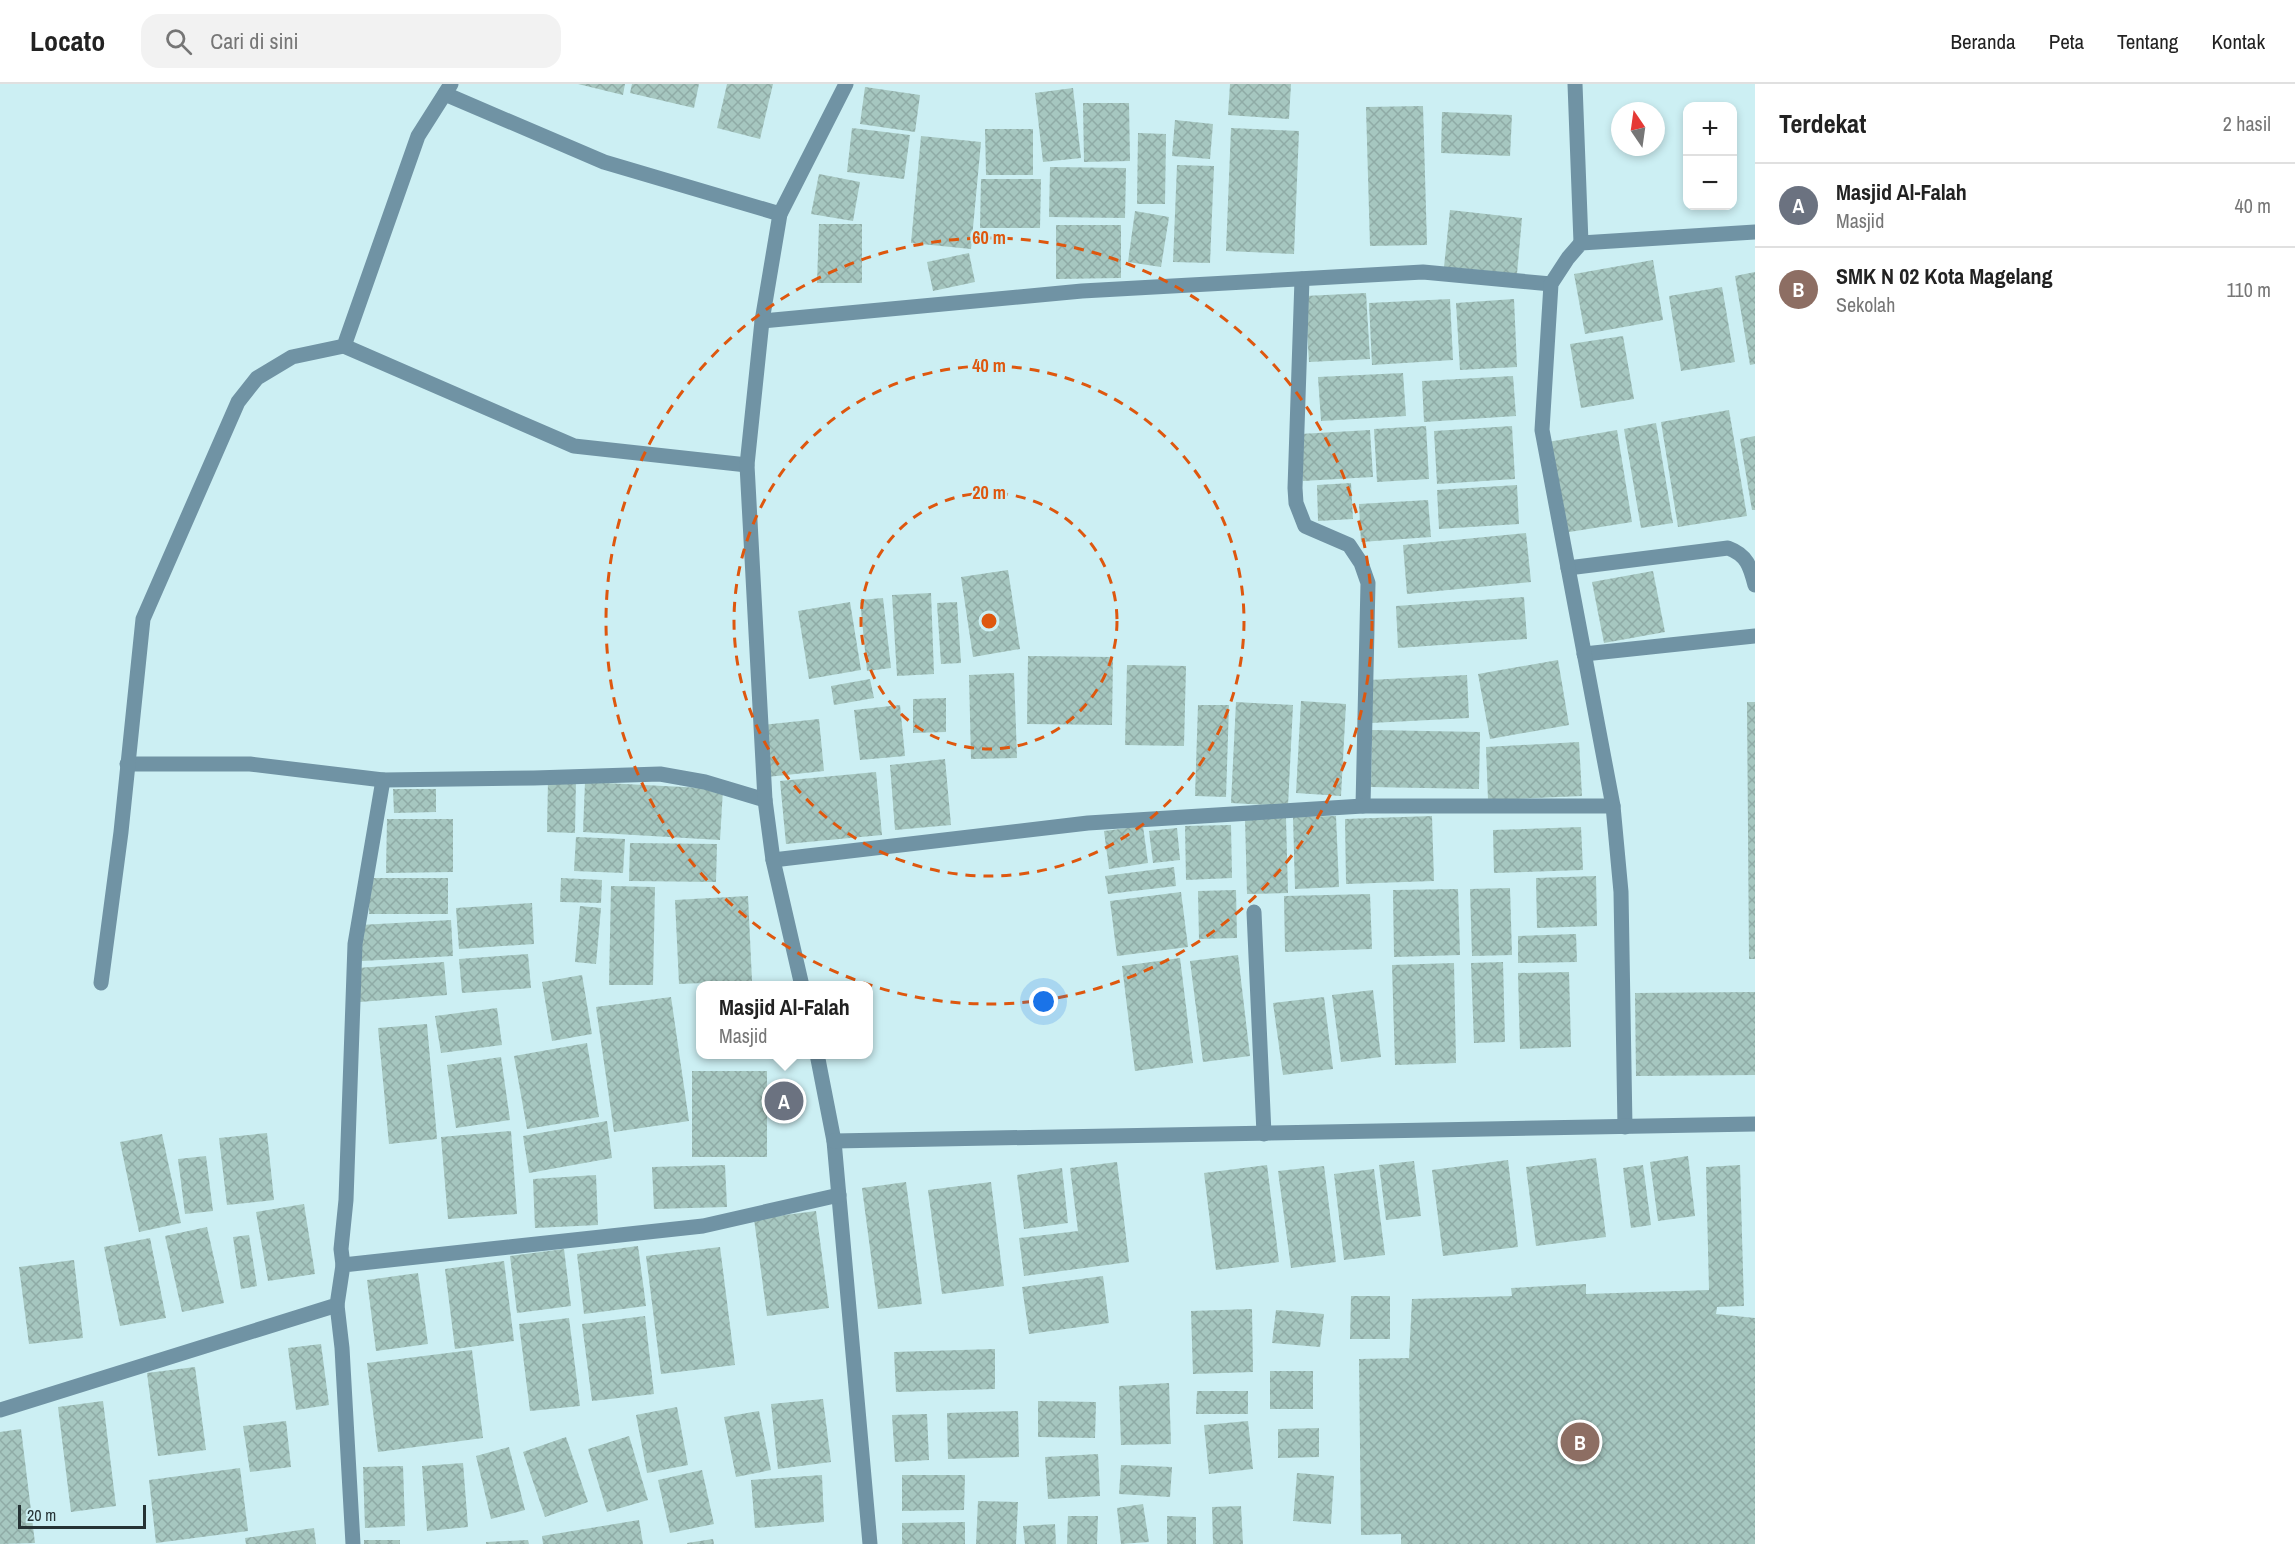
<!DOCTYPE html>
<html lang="id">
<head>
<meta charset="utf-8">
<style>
  body { margin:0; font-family:"Archivo Narrow",sans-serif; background:#f2f2f2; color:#222 }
  .controls { position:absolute; right:18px; top:18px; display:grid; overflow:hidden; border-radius:12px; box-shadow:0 3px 9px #0003 }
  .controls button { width:54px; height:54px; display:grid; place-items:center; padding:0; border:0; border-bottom:2px solid #e0e0e0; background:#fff; color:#222; font:30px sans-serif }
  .compass { position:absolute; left:1611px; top:18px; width:54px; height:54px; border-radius:50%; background:#fff; box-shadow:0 3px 9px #0003; rotate:347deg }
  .scale { position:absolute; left:18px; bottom:15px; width:128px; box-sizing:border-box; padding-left:6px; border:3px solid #253234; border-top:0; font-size:16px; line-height:21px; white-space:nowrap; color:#253234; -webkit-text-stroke:4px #cceff3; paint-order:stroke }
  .you { position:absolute; left:1044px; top:918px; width:21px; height:21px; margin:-15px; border:4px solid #fff; border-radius:50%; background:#1a73e8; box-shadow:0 0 0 9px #1a73e833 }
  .badge { display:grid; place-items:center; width:39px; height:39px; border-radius:50%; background:#0f766e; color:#fff; font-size:20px; font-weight:700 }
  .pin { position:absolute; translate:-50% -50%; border:3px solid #fff; box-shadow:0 2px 6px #0006 }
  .popup { position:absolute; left:696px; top:897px; width:177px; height:78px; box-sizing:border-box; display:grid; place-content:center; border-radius:12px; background:#fff; filter:drop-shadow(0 2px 4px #0005); font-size:20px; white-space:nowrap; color:#767676 }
  .popup b { font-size:22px; color:#222 }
  .popup::after { content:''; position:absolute; left:50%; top:100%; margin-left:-12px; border:12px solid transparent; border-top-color:#fff }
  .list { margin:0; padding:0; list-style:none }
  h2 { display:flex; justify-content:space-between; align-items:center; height:78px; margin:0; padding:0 24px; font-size:26px }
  h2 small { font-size:20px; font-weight:400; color:#767676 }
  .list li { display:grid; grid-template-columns:39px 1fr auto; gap:18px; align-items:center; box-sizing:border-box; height:84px; padding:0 24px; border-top:2px solid #e0e0e0 }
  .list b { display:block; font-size:22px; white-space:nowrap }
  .list p { margin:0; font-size:20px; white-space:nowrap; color:#767676 }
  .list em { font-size:20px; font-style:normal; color:#767676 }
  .icon { flex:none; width:33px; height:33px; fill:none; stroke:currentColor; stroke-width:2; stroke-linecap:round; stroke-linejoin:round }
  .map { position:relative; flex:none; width:1755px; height:1460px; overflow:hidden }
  header { display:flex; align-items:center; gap:36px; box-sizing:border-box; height:84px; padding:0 30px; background:#fff; border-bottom:2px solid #e0e0e0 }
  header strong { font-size:28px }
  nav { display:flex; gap:33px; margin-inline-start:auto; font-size:21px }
  .search { width:420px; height:54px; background:#f2f2f2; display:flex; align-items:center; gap:15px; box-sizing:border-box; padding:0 21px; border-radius:18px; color:#767676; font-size:22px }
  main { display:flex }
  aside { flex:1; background:#fff }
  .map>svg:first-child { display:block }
</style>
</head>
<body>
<header>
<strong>Locato</strong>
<div class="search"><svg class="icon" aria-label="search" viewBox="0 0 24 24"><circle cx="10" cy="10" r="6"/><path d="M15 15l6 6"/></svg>Cari di sini</div>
<nav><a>Beranda</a><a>Peta</a><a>Tentang</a><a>Kontak</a></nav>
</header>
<main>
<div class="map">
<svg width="1755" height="1460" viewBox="0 0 1755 1460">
  <defs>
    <pattern id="building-cross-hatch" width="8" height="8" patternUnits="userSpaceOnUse" patternTransform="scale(1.5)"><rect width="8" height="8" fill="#a6c7c0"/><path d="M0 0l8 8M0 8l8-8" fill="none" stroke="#8faba6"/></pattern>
  </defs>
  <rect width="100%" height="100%" fill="#cceff3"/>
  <!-- building -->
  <g fill="url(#building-cross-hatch)">
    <path d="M578 0H625L623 11Z"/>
    <path d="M632 0H699L694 24 630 9Z"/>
    <path d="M727 0H773L760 55 717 44Z"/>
    <path d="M1230 0H1291L1289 35 1228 31Z"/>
    <path d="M865 3 920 11 915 48 860 40Z"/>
    <path d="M1073 4 1081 74 1043 78 1035 9Z"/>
    <path d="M1083 19H1129L1130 77 1084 78Z"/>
    <path d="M1423 22 1427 161 1370 162 1366 23Z"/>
    <path d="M1442 28 1512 31 1510 72 1441 69Z"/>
    <path d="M1175 36 1213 40 1210 75 1172 72Z"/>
    <path d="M852 44 910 51 904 95 847 88Z"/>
    <path d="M1231 44 1299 47 1294 170 1226 167Z"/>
    <path d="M985 45H1033V91H986Z"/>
    <path d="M1138 49 1166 50 1165 120H1137Z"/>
    <path d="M921 52 981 58 971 165 911 159Z"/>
    <path d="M1177 81 1214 82 1210 179 1173 178Z"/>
    <path d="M1050 83 1126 84 1125 134 1049 133Z"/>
    <path d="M819 90 860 98 853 137 811 130Z"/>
    <path d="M981 95H1041L1040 144H980Z"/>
    <path d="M1450 126 1522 134 1517 190 1444 183Z"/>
    <path d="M1135 127 1169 133 1161 183 1128 178Z"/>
    <path d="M819 140H862V199H817Z"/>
    <path d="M1056 141H1121V194L1056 195Z"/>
    <path d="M969 169 975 198 933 207 927 178Z"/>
    <path d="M1653 176 1663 236 1585 250 1574 190Z"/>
    <path d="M1755 188V280L1750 281 1735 192Z"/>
    <path d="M1722 203 1735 278 1681 287 1669 212Z"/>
    <path d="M1366 209 1370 275 1309 278 1305 212Z"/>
    <path d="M1450 215 1453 276 1372 281 1369 219Z"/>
    <path d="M1514 215 1517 283 1460 286 1456 219Z"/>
    <path d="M1623 252 1634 315 1581 324 1570 260Z"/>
    <path d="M1403 289 1406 332 1321 337 1318 293Z"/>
    <path d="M1513 292 1516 332 1424 338 1422 297Z"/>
    <path d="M1729 326 1747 432 1678 443 1661 338Z"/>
    <path d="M1656 339 1673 439 1641 444 1624 345Z"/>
    <path d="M1426 342 1429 395 1377 398 1374 345Z"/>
    <path d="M1512 342 1515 395 1437 400 1434 347Z"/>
    <path d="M1370 346 1373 393 1303 397 1300 350Z"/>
    <path d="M1617 346 1632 438 1563 449 1548 358Z"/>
    <path d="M1755 352V426H1752L1740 355Z"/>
    <path d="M1351 399 1353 435 1318 437 1317 401Z"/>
    <path d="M1517 401 1519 440 1439 445 1437 406Z"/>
    <path d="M1428 416 1431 453 1361 458 1359 420Z"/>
    <path d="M1526 449 1531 498 1407 510 1403 461Z"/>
    <path d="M1008 486 1020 565 973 573 961 493Z"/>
    <path d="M1653 487 1665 548 1604 559 1592 498Z"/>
    <path d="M931 509 934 590 897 592 892 511Z"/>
    <path d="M1524 513 1527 555 1398 564 1396 522Z"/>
    <path d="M883 514 891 584 867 587 860 516Z"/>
    <path d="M850 518 861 586 809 595 798 527Z"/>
    <path d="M957 518 961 579 941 580 937 519Z"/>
    <path d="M1028 572 1113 573 1112 641 1027 640Z"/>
    <path d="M1558 576 1569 641 1490 655 1478 590Z"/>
    <path d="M1127 581 1186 582 1184 662 1125 661Z"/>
    <path d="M1014 589 1017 674 971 675 969 591Z"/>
    <path d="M1467 591 1469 634 1371 639 1369 596Z"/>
    <path d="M870 595 874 614 834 621 831 602Z"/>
    <path d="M946 614V648L913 649V615Z"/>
    <path d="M1301 617 1346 620 1341 712 1296 709Z"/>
    <path d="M1236 618 1293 621 1288 722 1231 719Z"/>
    <path d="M1747 618H1755V875H1749Z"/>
    <path d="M900 621 905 672 860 676 854 626Z"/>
    <path d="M1198 621H1229L1226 713 1195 712Z"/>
    <path d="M819 635 824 687 767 693 762 641Z"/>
    <path d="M1372 646 1480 648 1479 705 1371 703Z"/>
    <path d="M1579 658 1582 712 1488 716 1486 663Z"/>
    <path d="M945 675 951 741 895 746 890 681Z"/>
    <path d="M876 688 882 751 786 760 780 697Z"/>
    <path d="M548 696 576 697 575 749 547 748Z"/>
    <path d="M585 698 723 705 720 756 583 748Z"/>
    <path d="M393 705H436V728L394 729Z"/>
    <path d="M1336 732 1339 803 1295 805 1293 733Z"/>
    <path d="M1432 732 1434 797 1346 800 1345 735Z"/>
    <path d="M1286 734 1288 809 1247 810 1245 735Z"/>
    <path d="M387 735H453V788L386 789Z"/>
    <path d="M1231 741 1232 794 1186 796 1185 742Z"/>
    <path d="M1143 742 1148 779 1109 785 1104 747Z"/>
    <path d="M1581 743 1583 786 1494 789 1493 746Z"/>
    <path d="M1177 744 1180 776 1153 779 1149 747Z"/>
    <path d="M576 753 625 755 623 789 574 787Z"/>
    <path d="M630 759 717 760 716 798 629 797Z"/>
    <path d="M1174 783 1176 802 1108 810 1105 792Z"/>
    <path d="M1596 792 1597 842 1537 844 1536 794Z"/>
    <rect x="369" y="794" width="79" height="36"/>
    <path d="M561 794 602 796 601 819 560 818Z"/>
    <path d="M611 802 655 803 653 901H609Z"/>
    <path d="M1510 804 1512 871 1472 872 1470 805Z"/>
    <path d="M1458 805 1460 871 1394 873 1393 806Z"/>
    <path d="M1236 806 1237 854 1199 855 1198 807Z"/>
    <path d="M1181 808 1188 863 1117 872 1110 817Z"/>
    <path d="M1370 810 1372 865 1285 868 1284 812Z"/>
    <path d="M748 812 752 897 679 900 675 816Z"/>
    <path d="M532 819 534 860 459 865 456 824Z"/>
    <path d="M580 822 601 824 596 880 575 878Z"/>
    <path d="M451 836 453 872 362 877 360 841Z"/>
    <path d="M1576 850 1577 878 1518 879V852Z"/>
    <path d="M528 870 531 904 462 909 459 875Z"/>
    <path d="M1238 871 1250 972 1203 978 1190 877Z"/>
    <path d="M1180 874 1193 979 1135 987 1122 882Z"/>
    <path d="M444 878 447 911 360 918 357 884Z"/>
    <path d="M1503 878 1505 958 1474 959 1471 879Z"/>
    <path d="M1454 879 1456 979 1395 981 1392 881Z"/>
    <path d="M1569 888 1571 963 1520 965 1518 889Z"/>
    <path d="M582 891 592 950 552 957 542 898Z"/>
    <path d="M1373 906 1381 973 1341 978 1332 911Z"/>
    <path d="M1755 908V991L1636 992 1635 909Z"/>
    <path d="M671 913 689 1037 614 1048 596 923Z"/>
    <path d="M1324 913 1333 985 1283 991 1273 919Z"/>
    <path d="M497 924 502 961 441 969 435 932Z"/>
    <path d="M427 940 437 1055 389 1060 378 944Z"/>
    <path d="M587 959 599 1033 527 1045 514 972Z"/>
    <path d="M501 973 510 1036 456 1044 447 981Z"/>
    <rect x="692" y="987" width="75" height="86"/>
    <path d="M607 1037 612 1074 529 1089 523 1052Z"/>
    <path d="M511 1047 517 1130 448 1135 441 1053Z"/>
    <path d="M267 1049 274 1116 227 1121 219 1054Z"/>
    <path d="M162 1050 181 1139 139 1148 120 1058Z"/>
    <path d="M206 1072 213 1127 185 1130 178 1075Z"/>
    <path d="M1688 1072 1695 1132 1658 1137 1650 1078Z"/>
    <path d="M1596 1074 1606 1153 1536 1162 1526 1083Z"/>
    <path d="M1508 1076 1518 1163 1443 1172 1432 1086Z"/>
    <path d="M1414 1077 1421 1132 1386 1136 1379 1081Z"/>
    <path d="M1117 1078 1129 1178 1024 1192 1019 1154 1078 1147 1070 1084Z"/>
    <path d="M725 1081 727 1123 654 1125 652 1083Z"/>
    <path d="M1267 1081 1279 1178 1216 1186 1204 1089Z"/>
    <path d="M1643 1081 1651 1141 1631 1144 1623 1084Z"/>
    <path d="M1740 1081 1744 1222 1717 1223 1716 1230 1755 1234V1460H1401V1450L1361 1451 1359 1275 1409 1274 1412 1215 1512 1212 1511 1204 1586 1200V1210L1709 1206 1706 1083Z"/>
    <path d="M1324 1082 1336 1178 1291 1184 1278 1087Z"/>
    <path d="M1062 1084 1068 1139 1024 1145 1017 1091Z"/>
    <path d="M1374 1085 1385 1171 1344 1176 1334 1090Z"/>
    <path d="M596 1091 598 1141 535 1144 533 1095Z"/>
    <path d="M906 1098 922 1220 878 1225 862 1104Z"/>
    <path d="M991 1098 1004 1202 942 1210 928 1106Z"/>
    <path d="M304 1120 315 1190 268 1197 256 1128Z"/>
    <path d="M816 1127 829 1224 767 1232 754 1135Z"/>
    <path d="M207 1143 224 1219 182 1228 165 1152Z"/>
    <path d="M249 1151 257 1202 241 1205 233 1153Z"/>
    <path d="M150 1154 166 1234 120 1242 104 1163Z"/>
    <path d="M638 1162 646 1222 584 1230 577 1170Z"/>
    <path d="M720 1163 735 1281 661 1290 646 1172Z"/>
    <path d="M564 1165 571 1222 517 1229 510 1172Z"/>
    <path d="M74 1176 83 1254 29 1260 19 1183Z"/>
    <path d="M504 1177 514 1257 455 1265 445 1185Z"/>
    <path d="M418 1189 428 1260 376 1267 367 1196Z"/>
    <path d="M1103 1192 1109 1239 1029 1250 1022 1203Z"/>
    <path d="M1351 1212H1390V1255H1350Z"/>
    <path d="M1252 1225 1253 1288 1193 1290 1191 1227Z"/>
    <path d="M1276 1226 1324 1230 1320 1263 1272 1259Z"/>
    <path d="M645 1232 654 1310 592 1317 582 1240Z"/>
    <path d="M569 1234 580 1322 530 1327 519 1240Z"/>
    <path d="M321 1260 329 1321 296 1326 288 1264Z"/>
    <path d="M995 1265V1305L896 1308 894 1268Z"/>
    <path d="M472 1266 483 1354 378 1368 367 1279Z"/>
    <path d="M195 1283 206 1366 158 1372 147 1289Z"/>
    <rect x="1270" y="1287" width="43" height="38"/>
    <path d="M1169 1299 1171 1360 1121 1361 1119 1302Z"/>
    <path d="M1197 1307H1248V1330H1196Z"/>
    <path d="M823 1315 831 1378 778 1385 771 1320Z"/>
    <path d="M103 1317 116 1422 71 1428 58 1323Z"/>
    <path d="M1038 1317 1096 1318 1095 1354 1038 1353Z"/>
    <path d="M677 1323 688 1381 647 1389 636 1331Z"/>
    <path d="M759 1327 771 1386 736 1393 724 1333Z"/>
    <path d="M1018 1327 1019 1373 948 1375 947 1329Z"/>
    <path d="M927 1330 929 1376 895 1378 892 1331Z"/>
    <path d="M286 1337 291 1383 250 1388 243 1342Z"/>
    <path d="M1248 1337 1253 1385 1209 1390 1204 1341Z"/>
    <path d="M1319 1344V1373L1278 1374V1345Z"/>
    <path d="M21 1345 35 1459 0 1460V1348Z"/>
    <path d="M629 1352 648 1416 607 1428 588 1365Z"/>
    <path d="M566 1353 588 1418 545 1433 523 1368Z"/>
    <path d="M509 1363 525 1426 491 1435 476 1372Z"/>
    <path d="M1098 1370 1100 1412 1048 1415 1045 1373Z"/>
    <path d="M463 1379 468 1443 427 1447 422 1382Z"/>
    <path d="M1121 1381 1172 1383 1170 1413 1119 1410Z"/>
    <path d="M403 1382 405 1442 365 1444 363 1383Z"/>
    <path d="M240 1384 248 1447 156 1459 149 1396Z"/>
    <path d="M702 1386 714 1440 670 1449 658 1396Z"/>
    <path d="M1297 1389 1334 1392 1331 1440 1293 1437Z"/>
    <path d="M822 1391 824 1438 755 1444 751 1396Z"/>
    <path d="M902 1391H965L964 1426 902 1427Z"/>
    <path d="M978 1417 1018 1418 1016 1460H976Z"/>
    <path d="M1143 1420 1149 1458 1121 1460 1117 1424Z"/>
    <path d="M1241 1422 1243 1460H1213L1212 1423Z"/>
    <path d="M1068 1432H1098L1097 1460H1067Z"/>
    <path d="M1167 1432 1196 1433V1460H1167Z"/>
    <path d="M639 1436 643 1460H543L542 1452Z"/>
    <path d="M965 1438V1460H902V1439Z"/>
    <path d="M1055 1440 1056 1460H1025L1023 1442Z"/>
    <path d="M314 1444 316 1460H246L245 1454Z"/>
    <path d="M713 1455 714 1460H687V1459Z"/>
    <rect x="364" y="1456" width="36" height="4"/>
    <path d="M528 1456 529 1460H486V1458Z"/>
  </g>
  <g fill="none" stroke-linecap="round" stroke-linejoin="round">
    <!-- minor -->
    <g stroke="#7093a4" stroke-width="15">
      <path d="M1575 0 1581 159"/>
      <path d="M445 10 604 78 780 130"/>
      <path d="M1302 195 1295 404 1296 419 1305 442 1349 461 1361 479 1368 499 1363 722"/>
      <path d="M762 237 1082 207 1423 188 1551 200"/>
      <path d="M344 262 574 362 747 381"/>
      <path d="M1568 484 1728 464C1747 471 1750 482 1755 501"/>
      <path d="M1584 570 1755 552"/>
      <path d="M127 680H250L383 696 534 694 660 690 705 698 765 716"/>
      <path d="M1613 722 1542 346 1551 200 1568 174 1581 159 1755 148"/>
      <path d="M773 776 1088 739 1363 722H1613L1621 808 1625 1043"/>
      <path d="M1254 828 1264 1050"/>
      <path d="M101 899 121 748 143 535 238 318 257 294 292 273 344 262 418 52 451 0"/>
      <path d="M802 902 773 776 765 716 747 381 762 237 780 130 846 0"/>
      <path d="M817 970 834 1057 870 1460"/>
      <path d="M834 1057 1755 1040"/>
      <path d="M343 1181 341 1165 346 1116 355 860 383 696"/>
      <path d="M337 1221 342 1264 353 1460"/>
      <path d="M0 1326 337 1221 343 1181 703 1142 839 1111"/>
    </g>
  </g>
  <!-- distance rings -->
  <g fill="none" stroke="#de570e" stroke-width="3" stroke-dasharray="10 8">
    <circle cx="989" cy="537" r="128"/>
    <circle cx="989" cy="537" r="255"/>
    <circle cx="989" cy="537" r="383"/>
  </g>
  <circle cx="989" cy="537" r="9" fill="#de570e" stroke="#cceff3" stroke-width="3"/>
  <g font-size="18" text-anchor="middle" font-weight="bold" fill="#de570e" stroke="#cceff3" stroke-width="5" stroke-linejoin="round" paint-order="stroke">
    <text x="989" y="160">60 m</text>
    <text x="989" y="288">40 m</text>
    <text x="989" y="415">20 m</text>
  </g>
</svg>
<div class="controls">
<button>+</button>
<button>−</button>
</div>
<svg class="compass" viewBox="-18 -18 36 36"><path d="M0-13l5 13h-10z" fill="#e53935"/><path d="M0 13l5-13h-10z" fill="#767676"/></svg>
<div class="scale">20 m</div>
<div class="you"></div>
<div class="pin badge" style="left:784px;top:1017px;background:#6b7280">A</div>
<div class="popup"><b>Masjid Al-Falah</b>Masjid</div>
<div class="pin badge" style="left:1580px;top:1358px;background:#8d6e63">B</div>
</div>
<aside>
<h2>Terdekat<small>2 hasil</small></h2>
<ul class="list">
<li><span class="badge" style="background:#6b7280">A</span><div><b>Masjid Al-Falah</b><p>Masjid</p></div><em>40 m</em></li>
<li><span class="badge" style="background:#8d6e63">B</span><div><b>SMK N 02 Kota Magelang</b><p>Sekolah</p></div><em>110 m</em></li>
</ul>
</aside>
</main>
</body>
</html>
